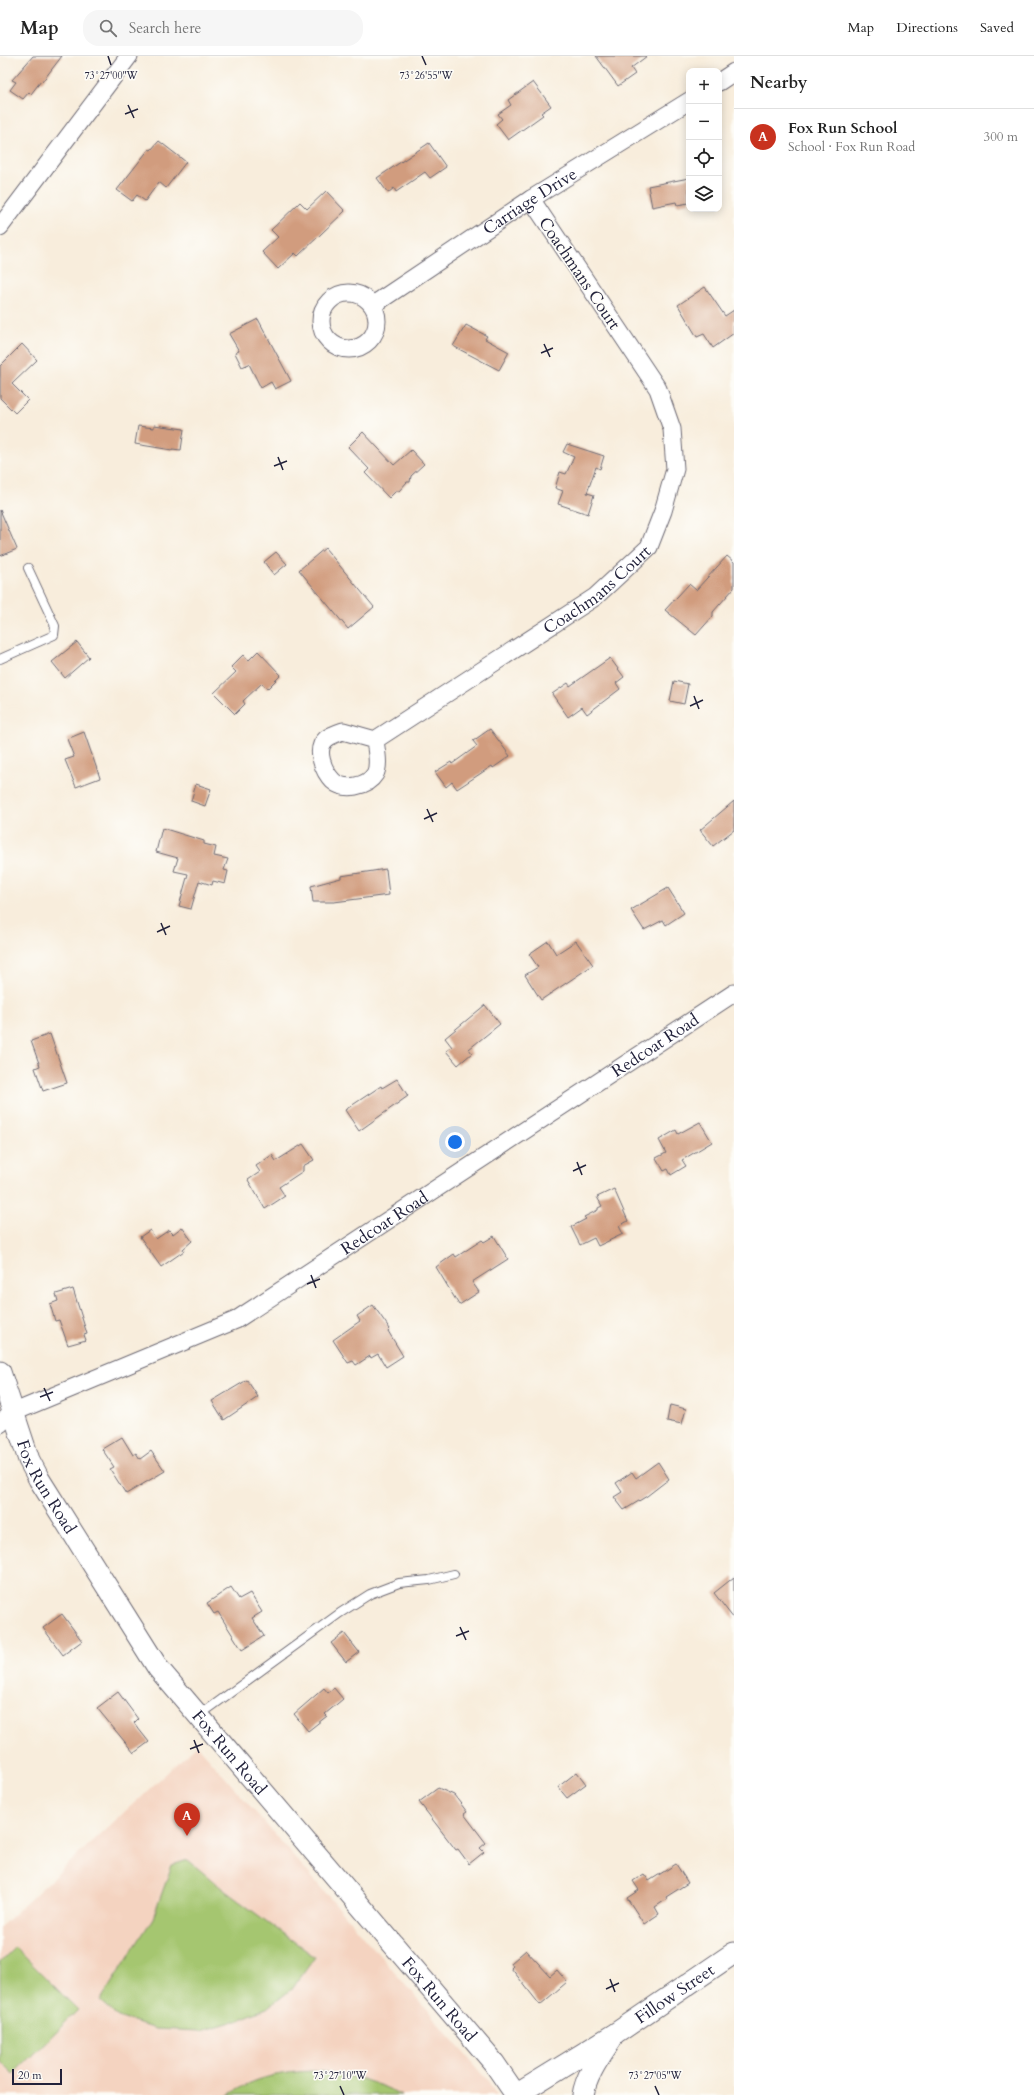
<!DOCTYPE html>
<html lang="en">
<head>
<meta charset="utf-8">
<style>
  body { margin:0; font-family:Cardo,serif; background:#f6f6f6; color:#222 }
  .controls { position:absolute; right:12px; top:12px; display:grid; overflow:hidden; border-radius:8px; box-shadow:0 2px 10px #0003 }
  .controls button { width:36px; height:36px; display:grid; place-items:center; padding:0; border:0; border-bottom:1px solid #e0e0e0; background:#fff; color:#222; font:20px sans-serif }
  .scale { position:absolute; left:12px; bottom:10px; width:50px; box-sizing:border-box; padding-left:4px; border:2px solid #22223b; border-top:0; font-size:11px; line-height:14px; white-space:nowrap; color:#22223b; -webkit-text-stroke:3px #fdfcf7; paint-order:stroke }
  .you { position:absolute; left:455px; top:1086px; width:14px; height:14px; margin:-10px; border:3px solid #fff; border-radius:50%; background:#1a73e8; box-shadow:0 0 0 6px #1a73e833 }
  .badge { display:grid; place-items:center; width:26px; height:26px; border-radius:50%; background:#c8321e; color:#fff; font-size:13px; font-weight:700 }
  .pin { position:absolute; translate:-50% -33px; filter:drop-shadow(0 1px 2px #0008) }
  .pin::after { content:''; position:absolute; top:21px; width:14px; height:12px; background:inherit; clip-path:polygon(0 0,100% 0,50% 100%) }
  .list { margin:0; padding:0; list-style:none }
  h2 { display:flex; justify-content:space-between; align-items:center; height:52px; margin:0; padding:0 16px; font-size:17px }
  h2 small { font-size:13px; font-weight:400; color:#767676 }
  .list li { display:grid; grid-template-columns:26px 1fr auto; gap:12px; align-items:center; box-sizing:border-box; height:56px; padding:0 16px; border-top:1px solid #e0e0e0 }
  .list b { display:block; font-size:15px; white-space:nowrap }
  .list p { margin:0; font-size:13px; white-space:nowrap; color:#767676 }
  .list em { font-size:13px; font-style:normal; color:#767676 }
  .icon { flex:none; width:22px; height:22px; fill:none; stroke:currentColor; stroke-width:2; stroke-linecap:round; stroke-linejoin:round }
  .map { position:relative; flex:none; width:734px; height:2039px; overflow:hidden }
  header { display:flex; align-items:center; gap:24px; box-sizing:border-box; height:56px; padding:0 20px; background:#fff; border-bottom:1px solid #e0e0e0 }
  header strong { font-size:19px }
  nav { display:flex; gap:22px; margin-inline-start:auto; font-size:14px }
  .search { width:280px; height:36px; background:#f6f6f6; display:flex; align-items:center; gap:10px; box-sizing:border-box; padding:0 14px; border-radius:16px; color:#767676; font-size:15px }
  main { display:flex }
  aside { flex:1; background:#fff }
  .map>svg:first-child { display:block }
</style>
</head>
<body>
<header>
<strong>Map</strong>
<div class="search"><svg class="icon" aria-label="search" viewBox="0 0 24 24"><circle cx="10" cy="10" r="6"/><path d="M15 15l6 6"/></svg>Search here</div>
<nav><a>Map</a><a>Directions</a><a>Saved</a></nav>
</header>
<main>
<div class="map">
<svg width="734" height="2039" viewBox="0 0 734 2039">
  <rect width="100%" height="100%" fill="#fdfcf7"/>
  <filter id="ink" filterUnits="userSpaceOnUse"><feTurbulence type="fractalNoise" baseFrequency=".025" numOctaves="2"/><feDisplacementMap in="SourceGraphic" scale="8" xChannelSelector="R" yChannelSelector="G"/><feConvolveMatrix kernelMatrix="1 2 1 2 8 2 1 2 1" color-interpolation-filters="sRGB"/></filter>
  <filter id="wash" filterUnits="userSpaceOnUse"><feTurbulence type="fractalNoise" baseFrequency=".012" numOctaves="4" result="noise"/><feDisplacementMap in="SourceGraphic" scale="16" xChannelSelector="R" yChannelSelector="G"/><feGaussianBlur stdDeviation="0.9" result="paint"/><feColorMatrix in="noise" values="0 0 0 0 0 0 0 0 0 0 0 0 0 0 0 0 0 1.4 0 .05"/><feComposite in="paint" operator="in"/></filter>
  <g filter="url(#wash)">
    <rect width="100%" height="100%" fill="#f8eddc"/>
    <!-- built -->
    <path fill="#f4d3c0" d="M197 1689 488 2024 496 2039H0V1871Z"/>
    <!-- green -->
    <g fill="#a5c66f" stroke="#647455">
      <path d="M188 1804 224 1834 315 1901 293 1932 269 1951 238 1964 201 1975 155 1973 118 1961 100 1945 153 1862 172 1809Z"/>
      <path d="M15 1891 78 1954 13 2018 0 2005V1906Z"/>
      <path d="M314 2015C345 2018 374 2024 401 2039H228C255 2021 282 2016 314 2015Z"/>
    </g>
    <g id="blocks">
      <!-- building -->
      <g fill="#d19c7e">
        <path d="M33 0H62L42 26 41 25 31 38 29 36 23 43 10 34 16 26 12 24Z"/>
        <path d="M596 0H647L631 12 635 18 618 30Z"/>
        <path d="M533 26 551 50 541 57 543 59 508 84 496 68 502 63 498 58 511 49 508 44Z"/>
        <path d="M159 85 186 106 166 132 159 126 145 145 137 139 132 145 117 134 149 93 151 94Z"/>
        <path d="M429 87 446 111 430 122 425 116 396 136 394 132 388 137 377 122Z"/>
        <path d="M689 122V147L677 149 676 146 652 151 648 130Z"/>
        <path d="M326 135 345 155 298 200 295 197 278 213 262 196 278 181 271 174 300 146 307 153Z"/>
        <path d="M705 231 725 260 734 254V277L713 292 704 278 697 281 678 249Z"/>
        <path d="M258 263 291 325 275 333 271 326 261 332 249 308 242 311 235 297 239 295 229 278Z"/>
        <path d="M466 269 487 280 485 283 509 296 499 314 453 290Z"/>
        <path d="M22 288 37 304 12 328 28 344 15 357 0 342V310Z"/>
        <path d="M154 369 184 373 181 394 172 393V394L135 388 138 370 154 372Z"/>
        <path d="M363 376 394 409 411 394 424 408 411 420 410 426H407L399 435H396L389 442 365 417 369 413 348 391Z"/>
        <path d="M567 388 604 400 600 413 596 411 587 437 594 439 588 458 558 448 563 435 555 432 560 416 566 418 574 401 563 396Z"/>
        <path d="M0 454 17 493 0 500Z"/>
        <path d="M325 492 374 551 348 573 299 514Z"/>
        <path d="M276 496 287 508 274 519 264 506Z"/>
        <path d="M727 500 734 506V532L713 556V560L696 579 665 554 689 528 696 534Z"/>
        <path d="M77 586 89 601 65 622 52 606Z"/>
        <path d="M258 595 281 619 267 633 262 627 243 645 245 648 235 658 214 637 236 616 231 611 243 599 248 605Z"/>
        <path d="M610 602 624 621 616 627 620 633 587 658 582 651 568 661 552 638 568 627 570 630Z"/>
        <path d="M674 625 688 628 684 648 670 645Z"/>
        <path d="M490 673 510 700 493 712 492 710 457 733 452 726 446 731 435 716 451 706 452 708 477 690 473 685Z"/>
        <path d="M84 676 100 722 76 731 65 704 74 701 67 683Z"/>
        <path d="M196 728 211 733 205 750 191 745Z"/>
        <path d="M734 745V774L713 790 700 774Z"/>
        <path d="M162 772 204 785V788L216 791 214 800 228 803 224 814 228 815 225 828 213 825 212 829 199 825 191 853 179 850 188 818 174 815 178 802 156 796Z"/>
        <path d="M386 813 389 839 334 846H313L311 830 341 822V820Z"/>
        <path d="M668 832 684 857 666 869 663 864 644 874 631 854Z"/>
        <path d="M548 885 556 898 576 885 593 909 541 944 525 919 538 911 529 898Z"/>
        <path d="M485 949 500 968 469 993 472 997 458 1009 446 995 452 991 445 982Z"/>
        <path d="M50 978 67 1027 43 1035 35 1012 40 1010 31 985Z"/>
        <path d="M397 1023 408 1040 359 1075 345 1054 381 1030 382 1032Z"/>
        <path d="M700 1066 712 1086 682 1104 686 1110 671 1119 668 1113 664 1115 656 1102 666 1097 659 1084 676 1074 678 1078Z"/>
        <path d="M303 1088 314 1104 303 1110V1115L279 1131 285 1140 265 1153 248 1124 260 1116 256 1110 272 1099 276 1105Z"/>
        <path d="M614 1133 628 1165 619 1170 623 1178 598 1190 594 1182 580 1189 571 1171 586 1163 584 1161 598 1154V1152L602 1150 597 1141Z"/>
        <path d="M182 1171 192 1185 183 1193 184 1195 161 1211 140 1181 150 1174 156 1183 169 1174 173 1178Z"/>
        <path d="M494 1180 508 1203 472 1226 479 1236 459 1249 436 1211 454 1198 456 1201 482 1184 484 1186Z"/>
        <path d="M73 1233 87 1278 84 1279 86 1284 68 1289 59 1264 55 1265 50 1248 58 1245 56 1238Z"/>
        <path d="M373 1249 390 1273 388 1275 403 1300 386 1311 378 1298 371 1302 370 1300 356 1309 353 1305 348 1307 333 1284 360 1265 357 1260Z"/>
        <path d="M247 1324 258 1341 224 1364 212 1345Z"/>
        <path d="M670 1349 686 1353 682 1368 667 1365Z"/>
        <path d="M122 1381 133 1399 136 1397 140 1403 151 1395 165 1415 126 1438 110 1413 114 1411 102 1393Z"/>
        <path d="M658 1406 669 1423 647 1440 624 1454 614 1441 622 1436 616 1427 632 1416 636 1422Z"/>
        <path d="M734 1521V1563L714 1537Z"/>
        <path d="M231 1531 239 1543 250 1537 262 1556 252 1562 264 1580 242 1594 218 1556 214 1558 207 1547Z"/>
        <path d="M62 1558 82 1585 63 1599 43 1572Z"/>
        <path d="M344 1577 359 1596 346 1606 331 1587Z"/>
        <path d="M324 1632 328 1637 334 1632 343 1643 325 1658 327 1660 308 1675 294 1658Z"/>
        <path d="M118 1636 138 1663 134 1667 149 1686 134 1697 97 1652Z"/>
        <path d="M577 1716 586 1728 567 1742 558 1731Z"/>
        <path d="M438 1732 454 1739 467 1756 464 1758 486 1787 480 1792 484 1796 469 1808 458 1793 456 1794 419 1746Z"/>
        <path d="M676 1808 688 1827 666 1841 667 1843 655 1851 659 1858 644 1868 627 1842 639 1834 633 1825 644 1818 649 1825Z"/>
        <path d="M526 1894 550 1920 557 1914 567 1926 540 1949 511 1912 513 1910 511 1907Z"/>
      </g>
    </g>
  </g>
  <g filter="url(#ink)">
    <use href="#blocks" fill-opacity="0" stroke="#6d6973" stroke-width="1"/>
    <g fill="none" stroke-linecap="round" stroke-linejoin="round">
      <!-- service casing -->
      <g stroke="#6d6973" stroke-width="10">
        <g id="service">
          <path d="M0 603 54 579 55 570 28 512"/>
          <path d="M200 1659 340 1557 370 1538 399 1527 429 1524 454 1518"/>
        </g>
      </g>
      <!-- minor casing -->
      <g stroke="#6d6973" stroke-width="19">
        <g id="minor">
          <path d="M719 26 734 16"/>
          <path d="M0 171 129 0"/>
          <circle cx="349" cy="265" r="28"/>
          <path id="s1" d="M373 249 531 143 689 45"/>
          <path id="s2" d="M375 684C376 694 380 709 375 718 367 731 344 735 333 725 324 716 314 694 326 683 331 679 337 677 343 675L375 684 595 541 649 491 663 455 675 413 672 373 658 333 531 143"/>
          <path id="s3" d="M0 1368 12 1357 236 1264 734 937"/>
        </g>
      </g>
      <!-- tertiary casing -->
      <g stroke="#6d6973" stroke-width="23">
        <g id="tertiary">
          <path id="s4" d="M0 1316 29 1404 39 1423 158 1612 494 2007 516 2039 615 1978 734 1897"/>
          <path d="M583 2039C586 2019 601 1999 612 1982"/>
        </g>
      </g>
      <!-- service -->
      <use href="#service" stroke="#fff" stroke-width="8"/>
      <!-- minor -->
      <use href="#minor" stroke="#fff" stroke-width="17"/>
      <!-- tertiary -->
      <use href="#tertiary" stroke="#fff" stroke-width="21"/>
    </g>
  </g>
  <!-- ticks -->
  <path fill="none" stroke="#22223b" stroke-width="1.5" d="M108 0 111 9M422 0 426 9M128 49 134 62M125 58 138 53M544 288 550 301M541 297 553 292M278 401 283 414M274 410 287 405M694 640 699 653M690 650 703 644M427 753 433 766M424 763 437 757M161 867 166 879M157 876 170 870M577 1106 582 1119M573 1115 586 1109M311 1219 316 1232M307 1228 320 1223M44 1332 50 1345M40 1341 53 1336M460 1571 466 1584M456 1580 469 1575M194 1684 199 1697M190 1693 203 1688M610 1923 615 1936M606 1933 619 1927M340 2030 344 2039M655 2030 659 2039"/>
  <g text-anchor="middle" stroke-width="3" stroke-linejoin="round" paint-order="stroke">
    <!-- street labels -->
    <g font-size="17" fill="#22223b" stroke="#fdfcf7">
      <text dy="6" stroke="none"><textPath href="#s1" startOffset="188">Carriage Drive</textPath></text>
      <text transform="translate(580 217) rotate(56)" y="6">Coachmans Court</text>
      <text dy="6" stroke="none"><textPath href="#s2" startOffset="449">Coachmans Court</textPath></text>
      <text dy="6" stroke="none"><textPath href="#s3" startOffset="760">Redcoat Road</textPath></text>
      <text dy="6" stroke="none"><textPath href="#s3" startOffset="436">Redcoat Road</textPath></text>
      <text dy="6" stroke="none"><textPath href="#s4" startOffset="124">Fox Run Road</textPath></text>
      <text dy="6" stroke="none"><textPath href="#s4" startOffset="448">Fox Run Road</textPath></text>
      <text dy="6" stroke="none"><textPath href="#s4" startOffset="1083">Fillow Street</textPath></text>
      <text dy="6" stroke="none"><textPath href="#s4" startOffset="772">Fox Run Road</textPath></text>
    </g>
  </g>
  <g font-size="10" text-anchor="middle" fill="#22223b" stroke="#fdfcf7" stroke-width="3" stroke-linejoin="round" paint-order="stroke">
    <text x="111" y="23">73°27'00"W</text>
    <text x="426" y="23">73°26'55"W</text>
    <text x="340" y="2023">73°27'10"W</text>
    <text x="655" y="2023">73°27'05"W</text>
  </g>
</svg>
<div class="controls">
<button>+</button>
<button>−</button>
<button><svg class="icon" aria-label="locate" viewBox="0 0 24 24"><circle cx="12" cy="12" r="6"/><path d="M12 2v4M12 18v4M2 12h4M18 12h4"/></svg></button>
<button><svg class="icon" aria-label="layers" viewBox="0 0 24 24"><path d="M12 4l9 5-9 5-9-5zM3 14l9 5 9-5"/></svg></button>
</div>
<div class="scale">20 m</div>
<div class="you"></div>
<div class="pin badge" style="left:187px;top:1780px">A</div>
</div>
<aside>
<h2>Nearby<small></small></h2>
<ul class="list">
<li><span class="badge">A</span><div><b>Fox Run School</b><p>School · Fox Run Road</p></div><em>300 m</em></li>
</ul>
</aside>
</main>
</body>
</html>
